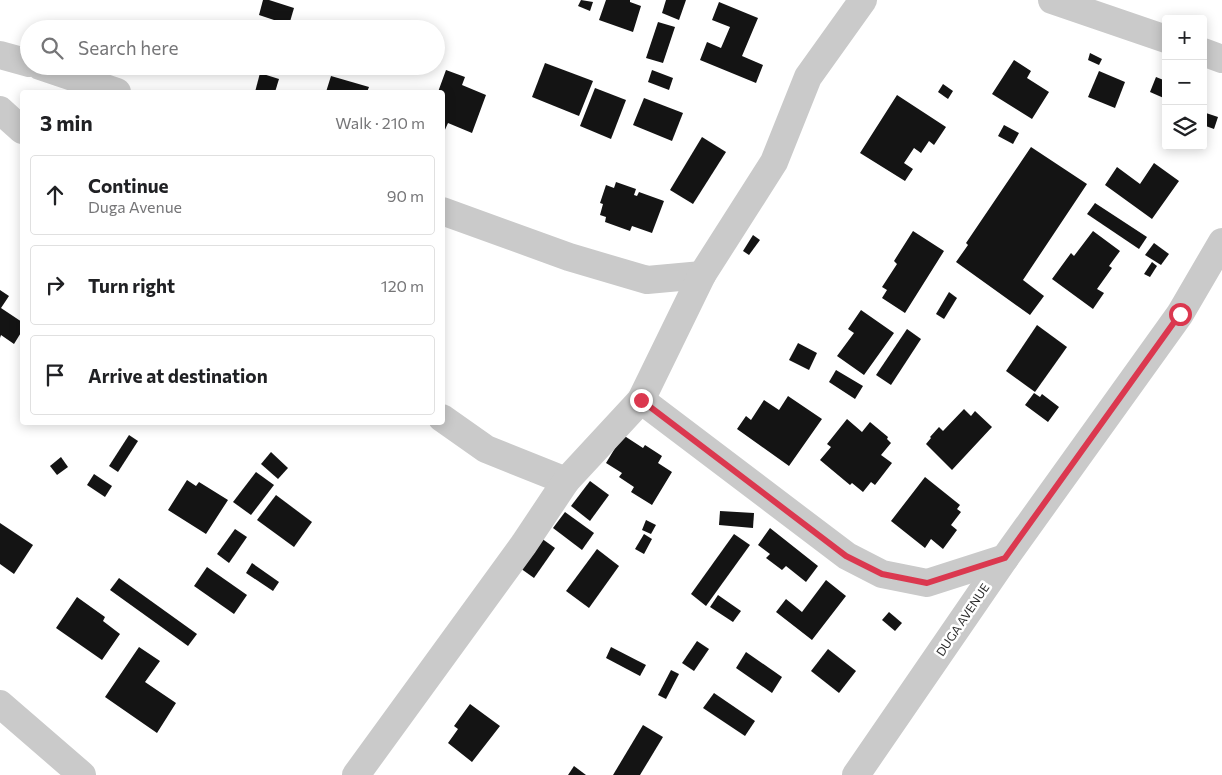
<!DOCTYPE html>
<html lang="en">
<head>
<meta charset="utf-8">
<style>
  body { margin:0; font-family:Commissioner,sans-serif; background:#f2f2f2; color:#202124 }
  .controls { position:absolute; right:15px; top:15px; display:grid; overflow:hidden; border-radius:5px; box-shadow:0 2px 12px #0003 }
  .controls button { width:45px; height:45px; display:grid; place-items:center; padding:0; border:0; border-bottom:1px solid #e0e0e0; background:#fff; color:#202124; font:25px sans-serif }
  .stop { position:absolute; width:15px; height:15px; margin:-11px; border:4px solid #db384f; border-radius:50%; background:#fff }
  .stop.end { background:#db384f; border-color:#fff; box-shadow:0 1px 5px #0008 }
  .list { margin:0; padding:0; list-style:none }
  h2 { display:flex; justify-content:space-between; align-items:center; height:65px; margin:0; padding:0 20px; font-size:21px }
  h2 small { font-size:16px; font-weight:400; color:#757577 }
  .list li { display:grid; grid-template-columns:32px 1fr auto; gap:15px; align-items:center; box-sizing:border-box; height:80px; margin:0 10px 10px; padding:0 10px; border:1px solid #e0e0e0; border-radius:5px }
  .list b { display:block; font-size:19px; white-space:nowrap }
  .list p { margin:0; font-size:16px; white-space:nowrap; color:#757577 }
  .list em { font-size:16px; font-style:normal; color:#757577 }
  .icon { flex:none; width:28px; height:28px; fill:none; stroke:currentColor; stroke-width:2; stroke-linecap:round; stroke-linejoin:round }
  .map { position:relative; flex:none; width:1222px; height:775px; overflow:hidden }
  .search { position:absolute; background:#fff; box-shadow:0 2px 12px #0003; left:20px; top:20px; width:425px; height:55px; display:flex; align-items:center; gap:12px; box-sizing:border-box; padding:0 18px; border-radius:28px; color:#757577; font-size:19px }
  .panel { position:absolute; background:#fff; box-shadow:0 2px 12px #0003; left:20px; top:90px; width:425px; height:335px; border-radius:5px }
  .map>svg:first-child { display:block }
</style>
</head>
<body>
<div class="map">
<svg width="1222" height="775" viewBox="0 0 1222 775">
  <rect width="100%" height="100%" fill="#fff"/>
  <!-- building -->
  <g fill="#141414">
    <path d="M263 0H269L294 8 289 25 259 15Z"/>
    <path d="M581 0 593 2 590 11 578 6Z"/>
    <path d="M606 0H630V2L641 6 633 32 599 20Z"/>
    <path d="M666 0H686L679 20 662 13Z"/>
    <path d="M719 2 758 18 742 56 763 65 756 83 700 60 707 42 721 48 730 27 712 20Z"/>
    <path d="M257 20 286 28V29H254Z"/>
    <path d="M658 22 675 27 663 63 646 58Z"/>
    <path d="M1090 53 1102 59 1099 65 1088 60Z"/>
    <path d="M1014 60 1031 71 1027 78 1049 92 1032 119 992 94Z"/>
    <path d="M545 63 593 81 579 116 532 97Z"/>
    <path d="M264 66H286L285 73Z"/>
    <path d="M446 70 465 77 462 85 486 95 472 133 448 123 444 132 442 131V92H438Z"/>
    <path d="M652 70 673 78 669 90 648 82Z"/>
    <path d="M1099 71 1125 82 1115 108 1088 97Z"/>
    <path d="M260 73 279 79 275 92H255Z"/>
    <path d="M331 76 369 87 367 92H326Z"/>
    <path d="M1156 77 1166 81V99L1150 92Z"/>
    <path d="M943 84 953 91 948 99 938 92Z"/>
    <path d="M595 88 626 100 611 139 580 126Z"/>
    <path d="M897 95 946 127 934 145 929 141 921 153 914 148 904 163 913 169 905 181 860 153Z"/>
    <path d="M644 98 683 113 672 141 633 125Z"/>
    <path d="M1203 112 1218 117 1214 129 1203 125Z"/>
    <path d="M1004 125 1019 133 1013 144 998 136Z"/>
    <path d="M702 137 726 152 693 204 670 190Z"/>
    <path d="M1031 147 1087 184 1023 280 1044 296 1030 315 956 262 968 245 966 243Z"/>
    <path d="M1154 163 1179 181 1152 219 1105 185 1117 167 1140 184Z"/>
    <path d="M616 182 636 189 634 195 637 196 639 192 664 201 652 233 632 226 630 231 605 222 606 217 600 215 603 204 600 203 606 185 614 188Z"/>
    <path d="M1095 203 1147 237 1139 249 1087 214Z"/>
    <path d="M913 231 944 251 905 313 882 298 887 290 882 287 897 264 894 261Z"/>
    <path d="M1093 231 1120 251 1109 266 1112 268 1097 289 1104 293 1093 309 1052 279 1071 253 1074 256Z"/>
    <path d="M753 235 760 240 749 255 743 251Z"/>
    <path d="M1154 243 1169 254 1161 265 1145 255Z"/>
    <path d="M1152 262 1157 266 1150 277 1144 274Z"/>
    <path d="M0 290 9 296 1 308 22 322V331L14 344 1 335 0 338Z"/>
    <path d="M949 292 957 298 944 319 936 314Z"/>
    <path d="M861 310 894 333 864 375 837 356 854 333 848 329Z"/>
    <path d="M1037 325 1067 347 1035 392 1006 371Z"/>
    <path d="M907 329 921 339 891 385 876 375Z"/>
    <path d="M798 343 817 353 809 370 789 360Z"/>
    <path d="M836 370 863 386 855 399 829 382Z"/>
    <path d="M1034 393 1040 397 1042 394 1059 407 1048 422 1025 405Z"/>
    <path d="M788 396 822 419 789 466 737 429 746 416 751 420 764 400 779 410Z"/>
    <path d="M964 409 971 416 975 411 992 427 952 470 926 444 931 438 930 437 939 427 943 431Z"/>
    <path d="M847 419 862 432 870 422 888 437 887 439 891 443 881 455 892 463 875 485 871 482 863 492 852 483 850 485 820 460 831 447 827 444Z"/>
    <path d="M129 435 138 441 118 472 109 466Z"/>
    <path d="M623 435 643 448 645 445 662 456 658 463 672 472 652 505 631 492 634 487 619 477 622 473 606 463Z"/>
    <path d="M271 452 288 468 278 479 261 464Z"/>
    <path d="M61 457 68 467 57 475 50 466Z"/>
    <path d="M256 472 274 485 251 515 233 502Z"/>
    <path d="M94 474 112 486 105 497 87 485Z"/>
    <path d="M925 477 960 505 957 509 961 512 951 525 957 530 943 549 931 539 925 548 891 521Z"/>
    <path d="M187 480 196 486 199 482 228 500 206 534 168 510Z"/>
    <path d="M590 481 609 495 590 521 571 506Z"/>
    <path d="M276 495 312 522 294 547 257 520Z"/>
    <path d="M720 511 754 513 753 528 719 525Z"/>
    <path d="M565 512 594 533 582 550 553 528Z"/>
    <path d="M646 520 656 525 651 534 642 530Z"/>
    <path d="M0 523 33 545 14 574 0 564Z"/>
    <path d="M770 528 818 566 806 582 786 566 782 570 766 558 770 554 758 545Z"/>
    <path d="M235 529 247 537 229 563 217 554Z"/>
    <path d="M644 534 652 539 644 554 635 549Z"/>
    <path d="M734 534 750 545 706 606 691 594Z"/>
    <path d="M541 538 555 548 534 578 520 568Z"/>
    <path d="M597 549 619 566 589 608 566 591Z"/>
    <path d="M252 563 279 582 273 591 246 573Z"/>
    <path d="M207 567 247 595 234 614 194 586Z"/>
    <path d="M119 578 197 634 188 646 110 590Z"/>
    <path d="M826 580 846 596 812 640 776 612 786 599 802 612Z"/>
    <path d="M718 595 741 611 733 622 710 607Z"/>
    <path d="M77 597 105 617 103 621 120 634 102 660 56 628Z"/>
    <path d="M889 612 902 623 895 631 882 620Z"/>
    <path d="M697 641 709 649 694 671 682 663Z"/>
    <path d="M139 647 160 661 145 682 176 703 157 733 105 697Z"/>
    <path d="M611 647 646 665 640 676 606 658Z"/>
    <path d="M828 649 856 671 839 693 811 671Z"/>
    <path d="M746 652 782 677 772 693 736 668Z"/>
    <path d="M671 670 679 674 666 699 658 695Z"/>
    <path d="M714 693 755 721 745 736 703 708Z"/>
    <path d="M470 704 500 726 472 762 448 743 458 729 454 726Z"/>
    <path d="M643 725 663 737 640 775H613Z"/>
    <path d="M574 766 586 775H568Z"/>
  </g>
  <g fill="none" stroke-linecap="round" stroke-linejoin="round">
    <!-- minor -->
    <g stroke="#cacaca" stroke-width="28">
      <path d="M1052 0 1166 39"/>
      <path d="M1203 52 1222 59"/>
      <path d="M0 55 29 63"/>
      <path d="M40 66 117 92"/>
      <path d="M0 110 22 130"/>
      <path d="M442 211 569 257 647 280 702 275"/>
      <path d="M641 400 847 556 882 574 927 583 1005 558"/>
      <path d="M442 418 486 449 566 481"/>
      <path d="M0 704 82 775"/>
      <path d="M356 775 524 544 566 481 641 400 702 275 774 162 808 77 863 0"/>
      <path d="M856 775 1005 558 1180 314 1222 242"/>
    </g>
  </g>
  <g fill="none" stroke-linecap="round" stroke-linejoin="round">
    <!-- route -->
    <path stroke="#db384f" stroke-width="6" d="M641 400 846 556 882 574 927 583 1005 558 1180 314"/>
  </g>
  <g text-anchor="middle" stroke-width="5" stroke-linejoin="round" paint-order="stroke">
    <!-- street labels -->
    <g font-size="12" fill="#2d2d2d" stroke="#fff">
      <text transform="translate(963 620) rotate(-56)" y="4">DUGA AVENUE</text>
    </g>
  </g>
</svg>
<div class="controls">
<button>+</button>
<button>−</button>
<button><svg class="icon" aria-label="layers" viewBox="0 0 24 24"><path d="M12 4l9 5-9 5-9-5zM3 14l9 5 9-5"/></svg></button>
</div>
<div class="stop" style="left:1180px;top:314px"></div>
<div class="stop end" style="left:641px;top:400px"></div>
<div class="search"><svg class="icon" aria-label="search" viewBox="0 0 24 24"><circle cx="10" cy="10" r="6"/><path d="M15 15l6 6"/></svg>Search here</div>
<section class="panel">
<h2>3 min<small>Walk · 210 m</small></h2>
<ul class="list">
<li><svg class="icon" aria-label="ahead" viewBox="0 0 24 24"><path d="M12 20V5M6 11l6-6 6 6"/></svg><div><b>Continue</b><p>Duga Avenue</p></div><em>90 m</em></li>
<li><svg class="icon" aria-label="right" viewBox="0 0 24 24"><path d="M7 20v-9h11M14 6l5 5-5 5"/></svg><div><b>Turn right</b></div><em>120 m</em></li>
<li><svg class="icon" aria-label="arrive" viewBox="0 0 24 24"><path d="M6 21V4h12l-3 4 3 4H6"/></svg><div><b>Arrive at destination</b></div></li>
</ul>
</section>
</div>
</body>
</html>
